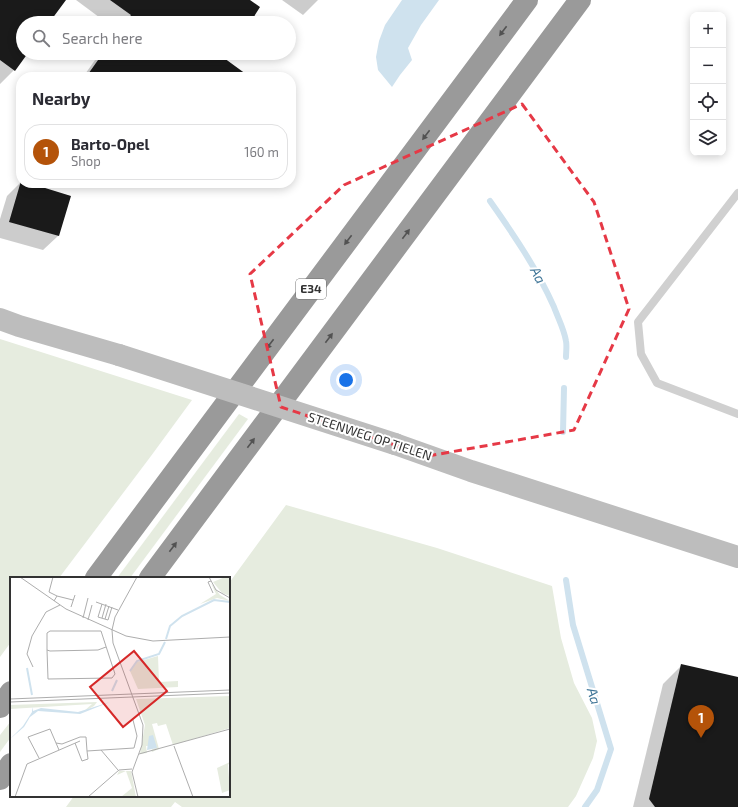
<!DOCTYPE html>
<html lang="en">
<head>
<meta charset="utf-8">
<style>
  body { margin:0; font-family:"Exo 2",sans-serif; background:#f7f7f7; color:#2b2b33 }
  .controls { position:absolute; right:12px; top:12px; display:grid; overflow:hidden; border-radius:8px; box-shadow:0 2px 10px #0003 }
  .controls button { width:36px; height:36px; display:grid; place-items:center; padding:0; border:0; border-bottom:1px solid #e1e1e2; background:#fff; color:#2b2b33; font:20px sans-serif }
  .you { position:absolute; left:346px; top:380px; width:14px; height:14px; margin:-10px; border:3px solid #fff; border-radius:50%; background:#1a73e8; box-shadow:0 0 0 6px #1a73e833 }
  .badge { display:grid; place-items:center; width:26px; height:26px; border-radius:50%; background:#b45309; color:#fff; font-size:13px; font-weight:700 }
  .pin { position:absolute; translate:-50% -33px; filter:drop-shadow(0 1px 2px #0008) }
  .pin::after { content:''; position:absolute; top:21px; width:14px; height:12px; background:inherit; clip-path:polygon(0 0,100% 0,50% 100%) }
  .list { margin:0; padding:0; list-style:none }
  h2 { display:flex; justify-content:space-between; align-items:center; height:52px; margin:0; padding:0 16px; font-size:17px }
  h2 small { font-size:13px; font-weight:400; color:#7c7c81 }
  .list li { display:grid; grid-template-columns:26px 1fr auto; gap:12px; align-items:center; box-sizing:border-box; height:56px; margin:0 8px 8px; padding:0 8px; border:1px solid #e1e1e2; border-radius:16px }
  .list b { display:block; font-size:15px; white-space:nowrap }
  .list p { margin:0; font-size:13px; white-space:nowrap; color:#7c7c81 }
  .list em { font-size:13px; font-style:normal; color:#7c7c81 }
  .icon { flex:none; width:22px; height:22px; fill:none; stroke:currentColor; stroke-width:2; stroke-linecap:round; stroke-linejoin:round }
  .map { position:relative; flex:none; width:738px; height:807px; overflow:hidden }
  .search { position:absolute; background:#fff; box-shadow:0 2px 10px #0003; left:16px; top:16px; width:280px; height:44px; display:flex; align-items:center; gap:10px; box-sizing:border-box; padding:0 14px; border-radius:22px; color:#7c7c81; font-size:15px }
  .panel { position:absolute; background:#fff; box-shadow:0 2px 10px #0003; left:16px; top:72px; width:280px; height:116px; border-radius:16px }
  .map>svg:first-child { display:block }
</style>
</head>
<body>
<div class="map">
<svg width="738" height="807" viewBox="0 0 738 807">
  <rect width="100%" height="100%" fill="#fff"/>
  <!-- green -->
  <g fill="#e6ecdf">
    <path d="M0 339 192 400 151 456 59 578H11V642L0 657Z"/>
    <path d="M239 414 248 419 130 578H117Z"/>
    <path d="M286 505 437 548 552 586 561 638 574 683 592 718 597 741 593 758 576 796 568 807H182L175 802 171 807H66L74 796H229V583Z"/>
    <path d="M11 721V737L0 752V735Z"/>
  </g>
  <!-- water -->
  <path fill="#cfe2ee" d="M402 0H439L421 25 408 48 412 60 400 75 392 87 378 70 376 57 379 41 385 25Z"/>
  <!-- shadow -->
  <g fill="#0003">
    <path d="M0 0H64L48 23H23V53H26L14 70 0 84Z"/>
    <path d="M76 0H249L248 23H107Z"/>
    <path d="M282 0H318L303 15Z"/>
    <path d="M100 53H227L223 59 244 77H83Z"/>
    <path d="M21 182 70 196 58 236 43 250 0 238V219L7 196Z"/>
    <path d="M682 665 738 678V807H633L663 684Z"/>
  </g>
  <g fill="none" stroke-linecap="round" stroke-linejoin="round">
    <!-- stream -->
    <g stroke="#cfe2ee" stroke-width="6">
      <path d="M490 201C514 235 537 269 554 307 558 318 564 329 566 341 567 346 566 352 566 357"/>
      <path d="M563 432 564 388"/>
      <path d="M566 580 573 625 611 749 597 790 585 807"/>
    </g>
  </g>
  <!-- building -->
  <g fill="#1a1a1a">
    <path d="M0 0H66L49 23H23V53H28L15 71 0 60Z"/>
    <path d="M110 0H250L260 7 250 23H125L131 15Z"/>
    <path d="M103 53H228L224 58 250 77H86Z"/>
    <path d="M21 181V183H29L71 196 59 236 9 222Z"/>
    <path d="M681 664 738 677V807H655L649 799Z"/>
  </g>
  <g fill="none" stroke-linecap="round" stroke-linejoin="round">
    <!-- lane -->
    <path stroke="#d0d0d0" stroke-width="8" d="M738 193 638 322 641 354 657 383 738 414"/>
    <!-- secondary -->
    <g stroke="#bdbdbd" stroke-width="22">
      <path d="M0 319 19 326 119 355"/>
      <path d="M395 444 471 471 738 557"/>
    </g>
    <!-- highway -->
    <g stroke="#9a9a9a" stroke-width="22">
      <path d="M96 578 527 0"/>
      <path d="M150 578 580 0"/>
      <path d="M0 707 11 692"/>
      <path d="M0 779 11 764"/>
    </g>
    <!-- secondary-bridge -->
    <path stroke="#bdbdbd" stroke-width="22" d="M119 355 395 444"/>
  </g>
  <!-- one-way arrows -->
  <defs><path id="oneway-solid" d="M-6-.8H1V-3.2L6.5 0L1 3.2V.8H-6Z"/></defs>
  <g fill="#525252">
    <use href="#oneway-solid" transform="translate(503 31) rotate(127)"/>
    <use href="#oneway-solid" transform="translate(426 135) rotate(127)"/>
    <use href="#oneway-solid" transform="translate(406 234) rotate(-53)"/>
    <use href="#oneway-solid" transform="translate(348 240) rotate(127)"/>
    <use href="#oneway-solid" transform="translate(329 338) rotate(-53)"/>
    <use href="#oneway-solid" transform="translate(270 344) rotate(127)"/>
    <use href="#oneway-solid" transform="translate(251 443) rotate(-53)"/>
    <use href="#oneway-solid" transform="translate(173 547) rotate(-53)"/>
  </g>
  <!-- marked area -->
  <path fill="none" stroke="#e63946" stroke-width="3" stroke-dasharray="8 5" stroke-linejoin="round" d="M522 104 594 202 629 309 574 430 428 456 281 407 250 274 344 185Z"/>
  <g text-anchor="middle" stroke-width="4" stroke-linejoin="round" paint-order="stroke">
    <!-- shield labels -->
    <rect fill="#fff" stroke="#707070" stroke-width="1" x="296" y="279" width="30" height="20" rx="3"/>
    <g font-size="12" font-weight="bold" fill="#333">
      <text x="311" y="293">E34</text>
    </g>
    <!-- street labels -->
    <g font-size="13" fill="#333" stroke="#fff">
      <text transform="translate(370 436) rotate(18)" y="5">STEENWEG OP TIELEN</text>
    </g>
    <!-- water labels -->
    <g font-size="14" font-style="italic" fill="#3f7597" stroke="#fff">
      <text transform="translate(538 275) rotate(62)" y="5">Aa</text>
      <text transform="translate(594 696) rotate(73)" y="5">Aa</text>
    </g>
  </g>
  <!-- overview -->
  <g transform="translate(10 577)">
    <rect width="220" height="220" fill="#fff"/>
    <path d="M215 0H220V19L212 16 203 5ZM201 6 210 18 220 24 207 21 190 27 206 17ZM148 79 149 105 168 104V110L128 112 120 94 127 85ZM220 119V151L163 168 156 147 148 149 147 146 142 147 149 172 142 175 141 173 147 170 136 169 137 176 130 177 135 148 126 122ZM87 125 84 129 73 135 82 127 0 132V128ZM220 185 218 188 220 213 212 216 207 191ZM109 194H121L126 220H111L122 211 116 194 107 198Z" fill="#e6ecdf"/>
    <path d="M100 125 70 137 28 134 20 140 14 150 0 162 13 149 22 135V130L23 134 31 131 68 135ZM143 158 147 171 137 173 139 159Z" fill="#cfe2ee"/>
    <path fill="none" stroke="#cfe2ee" stroke-width="2" d="M156 62 160 49 172 39 204 23 220 25M17 91 22 118M120 94 127 84 149 77 155 65M102 114 107 103"/>
    <path fill="none" stroke="#adadad" stroke-width="1" d="M10 0 56 32 116 59 143 64 220 60M43 0 39 15 47 19M127 0 105 40 102 53 103 66 133 148 132 168 122 195 128 220M199 0 206 13 220 21M201 4 198 5 203 16M44 24 47 19 63 23M86 25 108 33M92 27 88 40 98 43 102 30M61 30 65 18M73 41 78 21M92 41 96 27M95 42 99 29M78 43 82 28M37 73 38 102 102 101 105 97 91 54H40L37 56V73L40 74 88 73 96 70M23 90 17 77 22 59 36 35 50 28M0 122 220 113M0 125 220 116M65 166 72 184 78 182 77 174M164 169 183 220M49 173 46 166 52 167 70 160H76L77 174 124 171 127 159 123 143M91 173 108 193M129 177 220 152M29 181 18 160 40 152 46 166M5 220 17 187 70 164M78 220 109 193 122 192"/>
    <path fill="#d62828" fill-opacity="0.15" stroke="#d62828" stroke-width="2" d="M124 74 157 114 113 150 80 110Z"/>
    <rect width="220" height="220" fill="none" stroke="#333" stroke-width="2"/>
  </g>
</svg>
<div class="controls">
<button>+</button>
<button>−</button>
<button><svg class="icon" aria-label="locate" viewBox="0 0 24 24"><circle cx="12" cy="12" r="6"/><path d="M12 2v4M12 18v4M2 12h4M18 12h4"/></svg></button>
<button><svg class="icon" aria-label="layers" viewBox="0 0 24 24"><path d="M12 4l9 5-9 5-9-5zM3 14l9 5 9-5"/></svg></button>
</div>
<div class="you"></div>
<div class="pin badge" style="left:701px;top:738px">1</div>
<div class="search"><svg class="icon" aria-label="search" viewBox="0 0 24 24"><circle cx="10" cy="10" r="6"/><path d="M15 15l6 6"/></svg>Search here</div>
<section class="panel">
<h2>Nearby<small></small></h2>
<ul class="list">
<li><span class="badge">1</span><div><b>Barto-Opel</b><p>Shop</p></div><em>160 m</em></li>
</ul>
</section>
</div>
</body>
</html>
